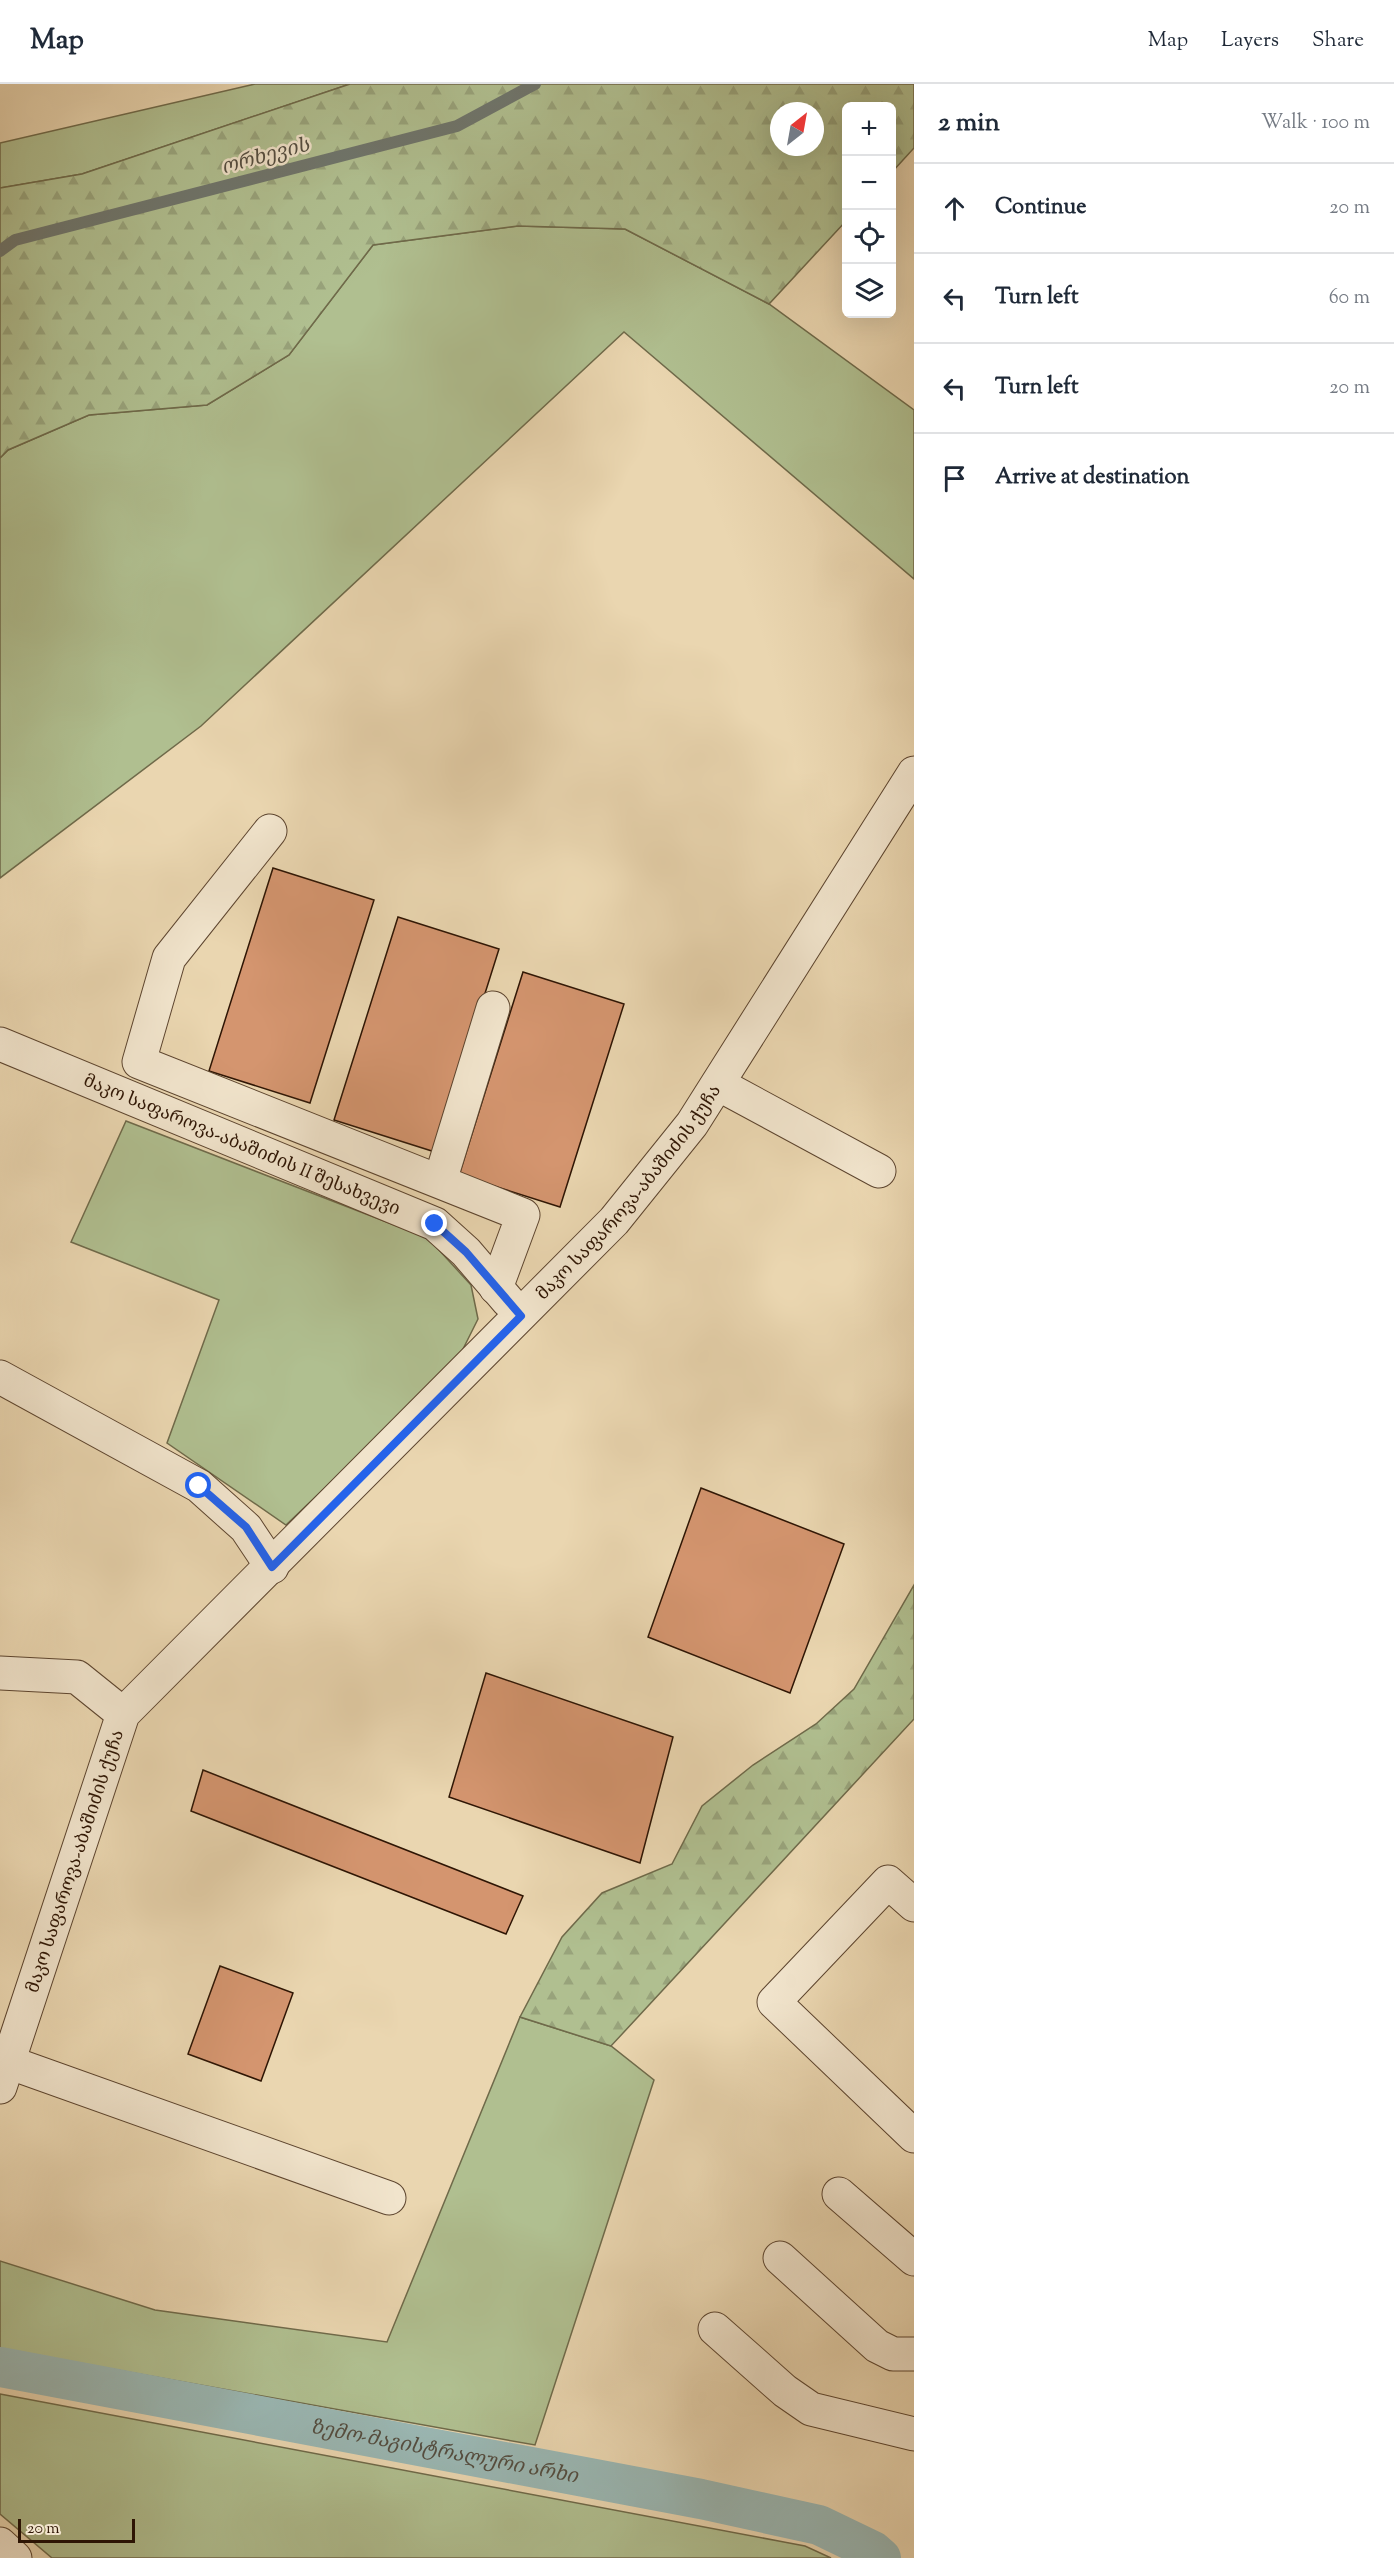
<!DOCTYPE html>
<html lang="en">
<head>
<meta charset="utf-8">
<style>
  body { margin:0; font-family:"Sorts Mill Goudy","Noto Serif Georgian",serif; background:#f6f6f7; color:#1f2937 }
  .controls { position:absolute; right:18px; top:18px; display:grid; overflow:hidden; border-radius:9px; box-shadow:0 6px 24px #0002 }
  .controls button { width:54px; height:54px; display:grid; place-items:center; padding:0; border:0; border-bottom:2px solid #e0e1e3; background:#fff; color:#1f2937; font:30px sans-serif }
  .compass { position:absolute; left:770px; top:18px; width:54px; height:54px; border-radius:50%; background:#fff; box-shadow:0 6px 24px #0002; rotate:31deg }
  .scale { position:absolute; left:18px; bottom:15px; width:117px; box-sizing:border-box; padding-left:6px; border:3px solid #2e1504; border-top:0; font-size:16px; line-height:21px; white-space:nowrap; color:#2e1504; -webkit-text-stroke:4px #f1e4cc; paint-order:stroke }
  .stop { position:absolute; width:18px; height:18px; margin:-14px; border:4px solid #2563eb; border-radius:50%; background:#fff }
  .stop.end { background:#2563eb; border-color:#fff; box-shadow:0 2px 6px #0008 }
  .list { margin:0; padding:0; list-style:none }
  h2 { display:flex; justify-content:space-between; align-items:center; height:78px; margin:0; padding:0 24px; font-size:26px }
  h2 small { font-size:20px; font-weight:400; color:#747a83 }
  .list li { display:grid; grid-template-columns:39px 1fr auto; gap:18px; align-items:center; box-sizing:border-box; height:90px; padding:0 24px; border-top:2px solid #e0e1e3 }
  .list b { display:block; font-size:22px; white-space:nowrap }
  .list em { font-size:20px; font-style:normal; color:#747a83 }
  .icon { flex:none; width:33px; height:33px; fill:none; stroke:currentColor; stroke-width:2; stroke-linecap:round; stroke-linejoin:round }
  .map { position:relative; flex:none; width:914px; height:2474px; overflow:hidden }
  header { display:flex; align-items:center; gap:36px; box-sizing:border-box; height:84px; padding:0 30px; background:#fff; border-bottom:2px solid #e0e1e3 }
  header strong { font-size:28px }
  nav { display:flex; gap:33px; margin-inline-start:auto; font-size:21px }
  main { display:flex }
  aside { flex:1; background:#fff }
  .map>svg:first-child { display:block }
</style>
</head>
<body>
<header>
<strong>Map</strong>
<nav><a>Map</a><a>Layers</a><a>Share</a></nav>
</header>
<main>
<div class="map">
<svg width="914" height="2474" viewBox="0 0 914 2474">
  <defs>
    <pattern id="forest-firs" width="22" height="20" patternUnits="userSpaceOnUse" patternTransform="scale(1.5)"><rect width="22" height="20" fill="#b0bf90"/><path d="M5 1l3.5 6h-7zM16 11l3.5 6h-7z" fill="#98a37b"/></pattern>
  </defs>
  <rect width="100%" height="100%" fill="#ead6b0"/>
  <filter id="stains"><feTurbulence type="fractalNoise" baseFrequency=".00333" numOctaves="4"/><feColorMatrix values="0 0 0 0 .2 0 0 0 0 .09 0 0 0 0 .02 0 0 0 .5 -.17"/></filter>
  <radialGradient id="worn" r=".72"><stop offset=".6" stop-color="#630" stop-opacity="0"/><stop offset="1" stop-color="#630" stop-opacity=".3"/></radialGradient>
  <!-- grass -->
  <g fill="#b0bf90" stroke="#6f6a4a" stroke-width="1.5">
    <path d="M255 0H350L82 90 0 104V59Z"/>
    <path d="M518 142 625 145 769 220 914 326V495L624 248 201 642 0 794V374L8 366 89 331 207 321 289 271 373 161Z"/>
    <path d="M126 1037 428 1154 471 1201 478 1235 456 1279 286 1441 167 1359 219 1216 71 1158Z"/>
    <path d="M520 1933 611 1962 654 1996 535 2361 0 2265V2177L155 2226 387 2258Z"/>
    <path d="M0 2310 805 2462 831 2474H52L0 2430Z"/>
  </g>
  <!-- forest -->
  <g fill="url(#forest-firs)" stroke="#6f6a4a" stroke-width="1.5" fill-rule="evenodd">
    <path d="M350 0H914V64L892 88V22H846V137L769 220 625 145 518 142 373 161 289 271 207 321 89 331 8 366 0 374V104L82 90ZM779 27H815V63H779Z"/>
    <path d="M914 1501V1635L611 1962 520 1933 562 1853 602 1809 672 1780 702 1722 753 1681 816 1640 854 1605Z"/>
  </g>
  <g fill="none" stroke-linecap="round" stroke-linejoin="round">
    <!-- stream -->
    <path stroke="#6f766d" stroke-width="12" d="M0 167 15 156 457 42 535 0"/>
    <!-- canal -->
    <path stroke="#9ab7b3" stroke-width="40" id="s1" d="M0 2283 701 2415 819 2441 873 2467 881 2474"/>
  </g>
  <!-- building -->
  <g fill="#d4956f" stroke="#2e1504" stroke-width="1.5">
    <path d="M273 784 374 816 310 1019 209 987Z"/>
    <path d="M398 833 499 865 435 1068 334 1036Z"/>
    <path d="M523 888 624 920 560 1123 459 1091Z"/>
    <path d="M701 1404 844 1460 790 1609 648 1553Z"/>
    <path d="M486 1589 673 1653 640 1779 449 1713Z"/>
    <path d="M203 1686 523 1812 506 1850 191 1727Z"/>
    <path d="M220 1882 293 1909 261 1997 188 1970Z"/>
  </g>
  <g fill="none" stroke-linecap="round" stroke-linejoin="round">
    <!-- minor casing -->
    <g stroke="#5d452f" stroke-width="35">
      <g id="minor">
        <path d="M270 747 169 874 139 978 523 1131 496 1204"/>
        <path id="s2" d="M0 960 435 1140 466 1168 508 1217"/>
        <path d="M718 1000 879 1087"/>
        <path d="M440 1097 493 924"/>
        <path d="M0 1293 199 1402 246 1444 272 1483"/>
        <path d="M0 1589 77 1593 123 1630"/>
        <path d="M914 1821 888 1798 774 1918 914 2052"/>
        <path d="M8 1978 389 2114"/>
        <path id="s3" d="M0 2003 123 1630 614 1137 692 1040 914 689"/>
        <path d="M839 2110 914 2175"/>
        <path d="M780 2174 877 2262 893 2270H914"/>
        <path d="M715 2245 785 2307 811 2325 914 2350"/>
        <path d="M0 2460 15 2474"/>
      </g>
    </g>
    <!-- minor -->
    <use href="#minor" stroke="#f1e4cc" stroke-width="33"/>
  </g>
  <g fill="none" stroke-linecap="round" stroke-linejoin="round">
    <!-- route -->
    <path stroke="#2563eb" stroke-width="8" d="M199 1402 246 1443 272 1483 521 1232 466 1168 435 1140"/>
  </g>
  <g text-anchor="middle" stroke-width="5" stroke-linejoin="round" paint-order="stroke">
    <!-- street labels -->
    <g font-size="18" fill="#2e1504" stroke="#f1e4cc">
      <text dy="6" stroke="none"><textPath href="#s2" startOffset="262">მაკო საფაროვა-აბაშიძის II შესახვევი</textPath></text>
      <text dy="6" stroke="none"><textPath href="#s3" startOffset="1120">მაკო საფაროვა-აბაშიძის ქუჩა</textPath></text>
      <text dy="6" stroke="none"><textPath href="#s3" startOffset="238">მაკო საფაროვა-აბაშიძის ქუჩა</textPath></text>
    </g>
    <!-- water labels -->
    <g font-size="20" font-style="italic" fill="#544e41" stroke="#f1e4cc">
      <text transform="translate(265 71) rotate(-15)" y="7">ორხევის</text>
      <text dy="7" stroke="none"><textPath href="#s1" startOffset="452">ზემო-მაგისტრალური არხი</textPath></text>
    </g>
  </g>
  <rect width="100%" height="100%" filter="url(#stains)"/>
  <rect width="100%" height="100%" fill="url(#worn)"/>
</svg>
<div class="controls">
<button>+</button>
<button>−</button>
<button><svg class="icon" aria-label="locate" viewBox="0 0 24 24"><circle cx="12" cy="12" r="6"/><path d="M12 2v4M12 18v4M2 12h4M18 12h4"/></svg></button>
<button><svg class="icon" aria-label="layers" viewBox="0 0 24 24"><path d="M12 4l9 5-9 5-9-5zM3 14l9 5 9-5"/></svg></button>
</div>
<svg class="compass" viewBox="-18 -18 36 36"><path d="M0-13l5 13h-10z" fill="#e53935"/><path d="M0 13l5-13h-10z" fill="#747a83"/></svg>
<div class="scale">20 m</div>
<div class="stop" style="left:199px;top:1402px"></div>
<div class="stop end" style="left:435px;top:1140px"></div>
</div>
<aside>
<h2>2 min<small>Walk · 100 m</small></h2>
<ul class="list">
<li><svg class="icon" aria-label="ahead" viewBox="0 0 24 24"><path d="M12 20V5M6 11l6-6 6 6"/></svg><div><b>Continue</b></div><em>20 m</em></li>
<li><svg class="icon" aria-label="left" viewBox="0 0 24 24"><path d="M17 20v-9H6M10 6l-5 5 5 5"/></svg><div><b>Turn left</b></div><em>60 m</em></li>
<li><svg class="icon" aria-label="left" viewBox="0 0 24 24"><path d="M17 20v-9H6M10 6l-5 5 5 5"/></svg><div><b>Turn left</b></div><em>20 m</em></li>
<li><svg class="icon" aria-label="arrive" viewBox="0 0 24 24"><path d="M6 21V4h12l-3 4 3 4H6"/></svg><div><b>Arrive at destination</b></div></li>
</ul>
</aside>
</main>
</body>
</html>
